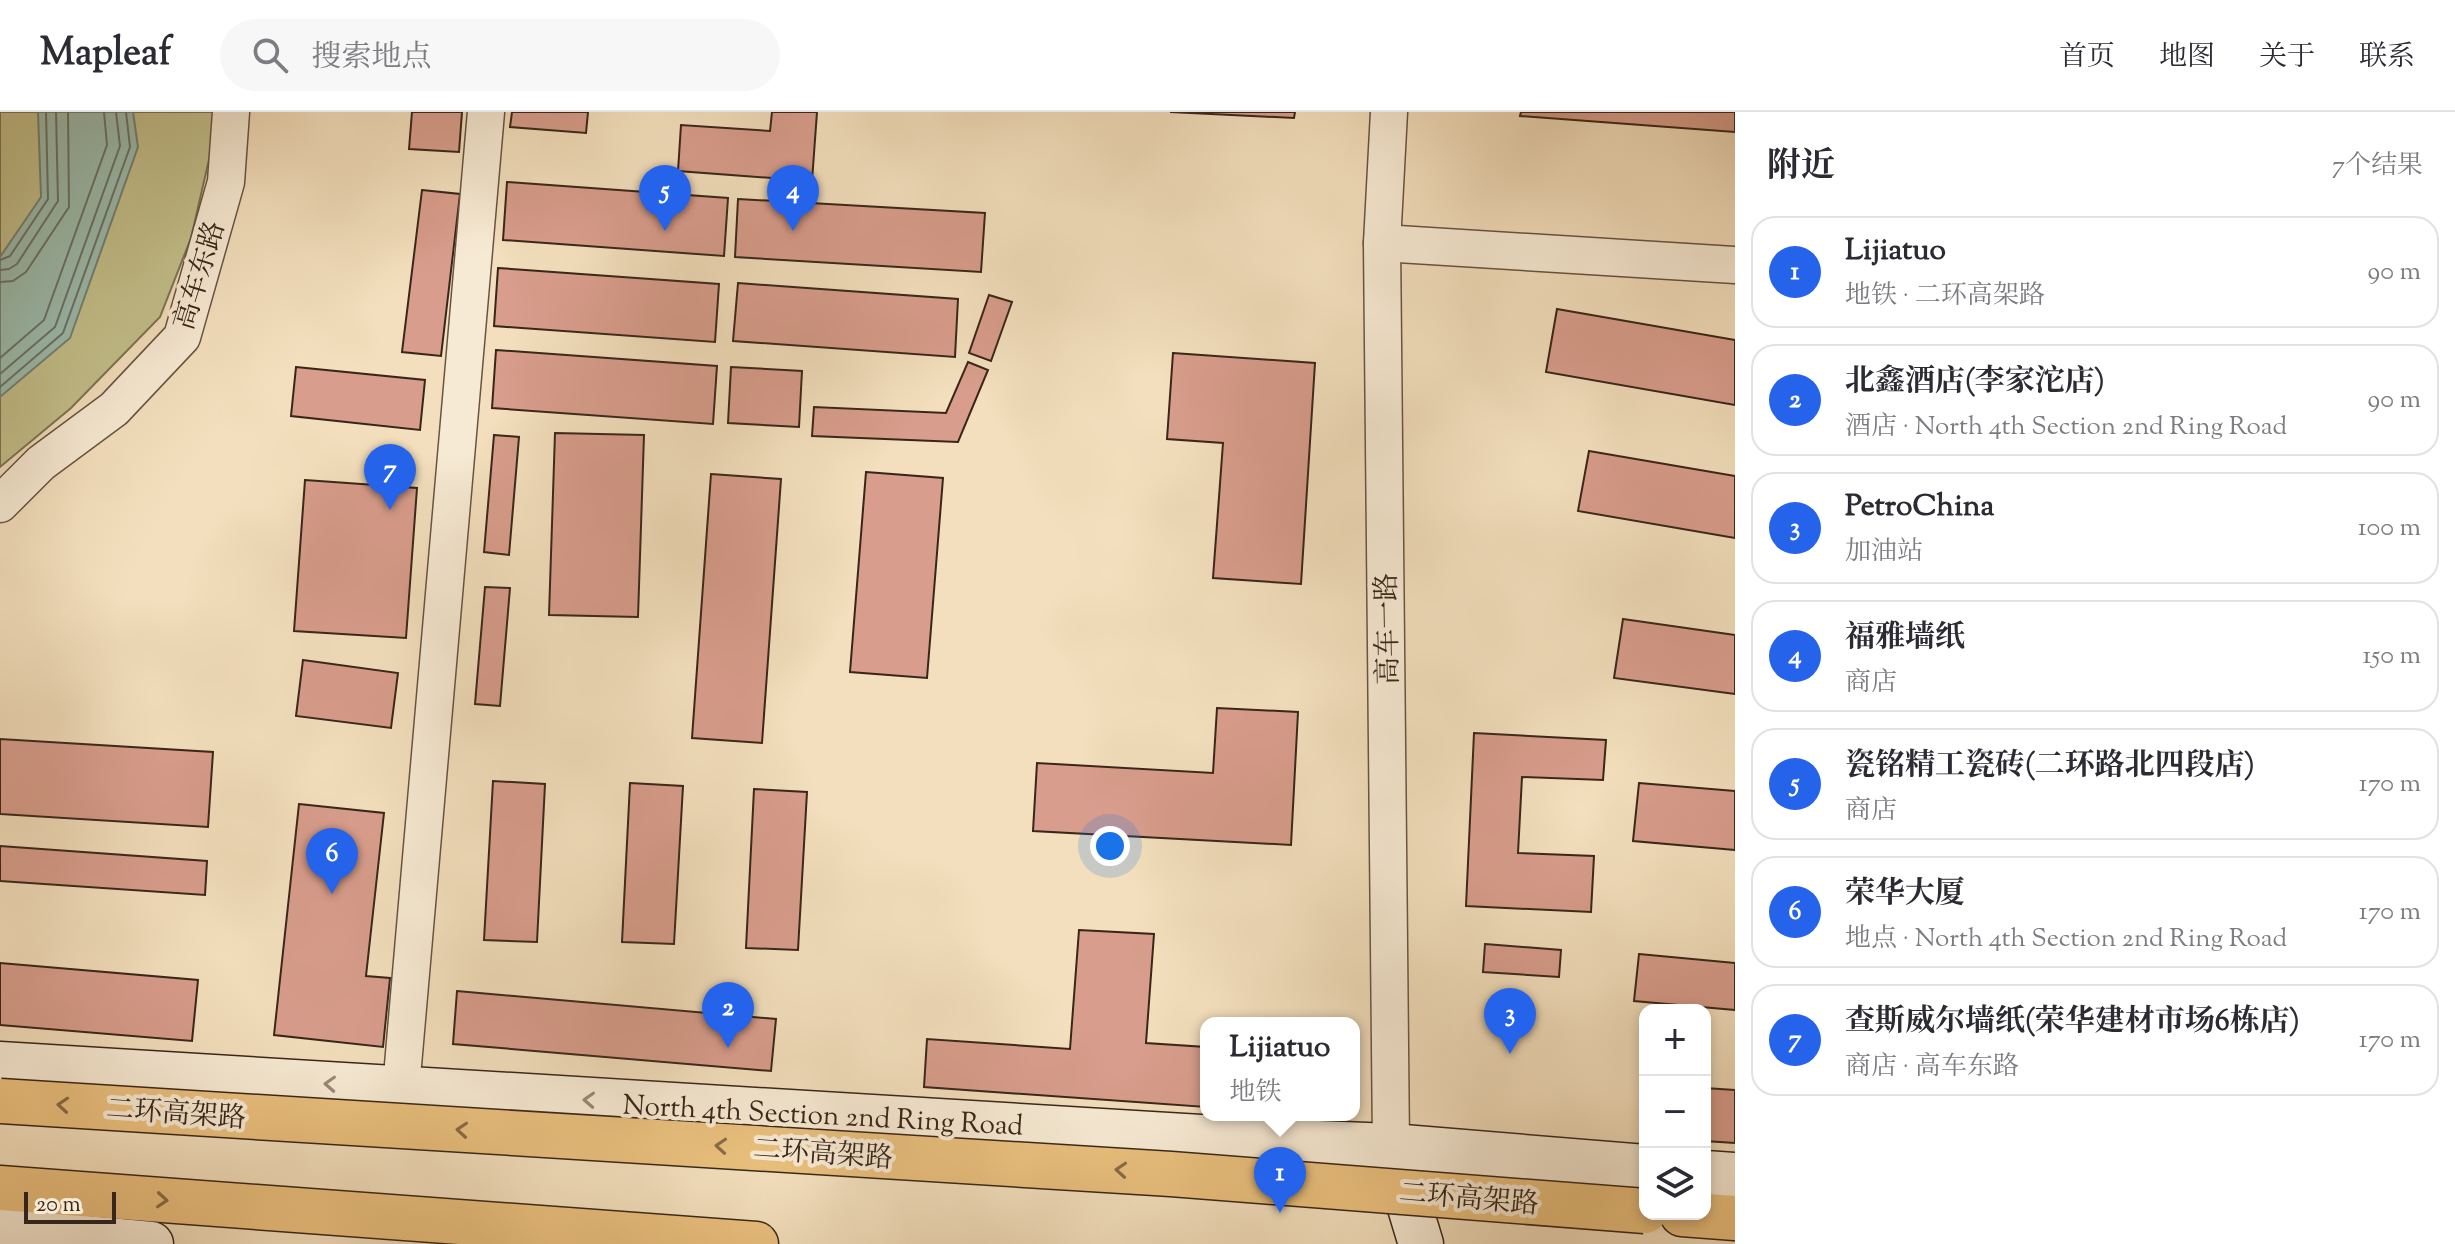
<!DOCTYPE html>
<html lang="zh">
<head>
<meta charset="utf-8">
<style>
  body { margin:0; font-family:"Sorts Mill Goudy","Noto Serif SC",serif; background:#f7f7f7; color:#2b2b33 }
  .controls { position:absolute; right:24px; bottom:24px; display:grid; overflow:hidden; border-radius:16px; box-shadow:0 4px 12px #0003 }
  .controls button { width:72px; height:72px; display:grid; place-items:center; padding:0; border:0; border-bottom:2px solid #e1e1e2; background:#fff; color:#2b2b33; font:40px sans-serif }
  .scale { position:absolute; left:24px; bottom:20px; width:92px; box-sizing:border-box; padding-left:8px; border:4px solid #39261a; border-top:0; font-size:22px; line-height:28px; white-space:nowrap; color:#39261a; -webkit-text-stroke:6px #f7ead4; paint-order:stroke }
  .you { position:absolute; left:1110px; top:734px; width:28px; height:28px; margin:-20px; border:6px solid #fff; border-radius:50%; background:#1a73e8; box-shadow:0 0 0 12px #1a73e833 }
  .badge { display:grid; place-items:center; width:52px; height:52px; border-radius:50%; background:#2563eb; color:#fff; font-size:26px; font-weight:700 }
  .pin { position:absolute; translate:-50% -66px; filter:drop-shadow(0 2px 4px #0008) }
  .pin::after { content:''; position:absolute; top:42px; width:28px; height:24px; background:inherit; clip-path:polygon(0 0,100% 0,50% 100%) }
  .popup { position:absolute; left:1200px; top:905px; width:160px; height:104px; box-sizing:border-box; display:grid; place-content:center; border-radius:16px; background:#fff; filter:drop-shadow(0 2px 6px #0005); font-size:26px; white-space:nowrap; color:#7c7c81 }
  .popup b { font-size:30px; color:#2b2b33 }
  .popup::after { content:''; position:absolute; left:50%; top:100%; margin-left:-16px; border:16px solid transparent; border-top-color:#fff }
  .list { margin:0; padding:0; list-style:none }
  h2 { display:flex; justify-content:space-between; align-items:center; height:104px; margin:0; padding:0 32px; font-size:34px }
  h2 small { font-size:26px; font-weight:400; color:#7c7c81 }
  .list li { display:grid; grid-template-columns:52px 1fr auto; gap:24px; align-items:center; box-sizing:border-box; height:112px; margin:0 16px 16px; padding:0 16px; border:2px solid #e1e1e2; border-radius:24px }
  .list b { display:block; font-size:30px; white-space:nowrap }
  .list p { margin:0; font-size:26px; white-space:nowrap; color:#7c7c81 }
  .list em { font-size:26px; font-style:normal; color:#7c7c81 }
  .icon { flex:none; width:44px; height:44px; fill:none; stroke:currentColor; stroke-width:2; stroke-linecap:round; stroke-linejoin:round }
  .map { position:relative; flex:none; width:1735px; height:1132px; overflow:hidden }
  header { display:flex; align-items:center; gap:48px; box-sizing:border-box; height:112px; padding:0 40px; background:#fff; border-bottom:2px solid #e1e1e2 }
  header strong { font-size:38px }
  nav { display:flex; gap:44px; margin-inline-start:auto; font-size:28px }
  .search { width:560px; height:72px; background:#f7f7f7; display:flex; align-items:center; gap:20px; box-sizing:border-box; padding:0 28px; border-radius:44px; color:#7c7c81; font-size:30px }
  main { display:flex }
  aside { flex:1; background:#fff }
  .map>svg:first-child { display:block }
</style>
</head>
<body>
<header>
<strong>Mapleaf</strong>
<div class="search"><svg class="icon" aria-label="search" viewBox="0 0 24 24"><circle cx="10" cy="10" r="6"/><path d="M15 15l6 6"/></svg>搜索地点</div>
<nav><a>首页</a><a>地图</a><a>关于</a><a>联系</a></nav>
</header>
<main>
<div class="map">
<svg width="1735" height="1132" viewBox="0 0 1735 1132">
  <rect width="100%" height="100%" fill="#f3dfbd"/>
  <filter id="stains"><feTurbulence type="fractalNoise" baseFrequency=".0025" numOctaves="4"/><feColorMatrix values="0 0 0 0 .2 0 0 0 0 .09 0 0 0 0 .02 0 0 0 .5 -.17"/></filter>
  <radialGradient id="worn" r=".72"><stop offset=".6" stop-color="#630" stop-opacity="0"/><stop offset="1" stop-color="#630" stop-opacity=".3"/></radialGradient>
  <!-- green -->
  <path fill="#c3c08c" stroke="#7e7353" stroke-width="2" d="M0 0H215L216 17 191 126 160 205 71 296 0 355Z"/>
  <!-- water -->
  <path fill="#9bbdb0" stroke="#748174" stroke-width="2" d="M38 0H133L138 35 70 226 0 285V145L41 85Z"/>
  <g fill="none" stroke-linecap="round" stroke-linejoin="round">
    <!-- shore -->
    <g stroke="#6a7265" stroke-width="2">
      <path d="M0 148 10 144 48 87 46 0"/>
      <path d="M0 158 9 157 17 152 58 89 56 0"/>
      <path d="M0 170 13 169 26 160 69 95 68 0"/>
      <path d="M0 246 44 208 107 33 104 0"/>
      <path d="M0 262 55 215 120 34 116 0"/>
      <path d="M0 275 63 221 130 35 126 0"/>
    </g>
  </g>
  <!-- building -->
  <g fill="#d89d8c" stroke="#39261a" stroke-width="2">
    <path d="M412 0H462L459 40 409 37Z"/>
    <path d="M512 0H588L586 21 510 15Z"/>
    <path d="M772 0H817L812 69 678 59 681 13 770 19Z"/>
    <path d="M1170 0H1295L1294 6Z"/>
    <path d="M1521 0H1735V20L1520 4Z"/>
    <path d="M507 70 728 86 724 144 503 128Z"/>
    <path d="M422 78 460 82 441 244 402 240Z"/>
    <path d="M738 87 985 101 981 160 735 145Z"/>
    <path d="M498 156 719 172 715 230 494 214Z"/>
    <path d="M738 171 958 187 955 245 733 229Z"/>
    <path d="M989 183 1012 190 991 249 969 241Z"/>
    <path d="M1557 197 1735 228V293L1546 260Z"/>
    <path d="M496 238 717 254 713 312 492 296Z"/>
    <path d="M1173 241 1315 251 1301 472 1213 466 1223 331 1167 327Z"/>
    <path d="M968 250 988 258 958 330 812 324 814 295 946 301Z"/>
    <path d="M296 255 425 268 420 318 291 304Z"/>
    <path d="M731 255 802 259 799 315 728 311Z"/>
    <path d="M555 321 644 323 638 505 549 503Z"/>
    <path d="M494 323 519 325 509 443 484 440Z"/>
    <path d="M1589 339 1735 364V426L1578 399Z"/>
    <path d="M866 360 943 366 927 566 850 560Z"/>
    <path d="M711 362 781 367 762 631 692 626Z"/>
    <path d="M305 368 417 376 406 526 294 519Z"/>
    <path d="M485 475 510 476 500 594 475 592Z"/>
    <path d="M1623 507 1735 523V582L1614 566Z"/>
    <path d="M303 548 398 561 391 616 296 604Z"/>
    <path d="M1217 596 1298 600 1291 733 1033 719 1037 651 1213 661Z"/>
    <path d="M1474 621 1606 628 1603 668 1522 665 1518 741 1594 744 1591 800 1466 794Z"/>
    <path d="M0 627 213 640 208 715 0 702Z"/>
    <path d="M493 669 545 672 537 830 484 828Z"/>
    <path d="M630 671 683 674 674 832 622 830Z"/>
    <path d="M1639 671 1735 679V738L1633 729Z"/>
    <path d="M754 677 807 680 798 838 746 836Z"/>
    <path d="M299 692 384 701 366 864 390 866 383 935 274 923Z"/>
    <path d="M0 734 207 749 205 783 0 769Z"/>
    <path d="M1079 818 1154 822 1146 931 1206 935V995L924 975 927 927 1070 937Z"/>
    <path d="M1485 832 1561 838 1559 865 1483 860Z"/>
    <path d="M1639 842 1735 851V898L1634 889Z"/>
    <path d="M0 851 198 868 192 929 0 913Z"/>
    <path d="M457 879 776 907 771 959 453 932Z"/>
    <path d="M1705 976 1735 978V1031L1705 1029Z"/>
  </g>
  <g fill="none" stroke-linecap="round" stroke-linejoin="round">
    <!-- street casing -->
    <g stroke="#685443" stroke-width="39">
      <g id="street">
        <path d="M1389 0 1382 131 1391 1034"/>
        <path d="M1382 131 1735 153"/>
        <path d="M0 392 41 351 114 297 182 225 226 70 231 0"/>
        <path d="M401 976 486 0"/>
      </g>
    </g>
    <!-- secondary casing -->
    <g stroke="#39261a" stroke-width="47">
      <g id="secondary">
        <path d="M0 952 1267 1029 1391 1034 1645 1055"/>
        <path d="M1395 1046 1421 1132"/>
        <path d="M1705 1061 1735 1063"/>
        <path d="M0 1118 151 1132"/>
      </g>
    </g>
    <!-- highway casing -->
    <g stroke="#39261a" stroke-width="47">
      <g id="highway">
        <path d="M0 1076 756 1132"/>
        <path d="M1682 1102 1735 1106"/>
      </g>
    </g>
    <!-- street -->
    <use href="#street" stroke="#f7ead4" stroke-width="36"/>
    <!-- secondary -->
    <use href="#secondary" stroke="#f7ead4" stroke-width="44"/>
    <!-- highway -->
    <use href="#highway" stroke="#eac07e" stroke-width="44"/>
    <!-- highway-bridge casing -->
    <g stroke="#39261a" stroke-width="47" stroke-linecap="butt">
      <path id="highway-bridge" d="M0 989 1171 1062 1645 1099"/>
    </g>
    <!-- highway-bridge -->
    <use href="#highway-bridge" stroke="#eac07e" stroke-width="44"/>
  </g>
  <!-- one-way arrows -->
  <defs><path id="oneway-chevron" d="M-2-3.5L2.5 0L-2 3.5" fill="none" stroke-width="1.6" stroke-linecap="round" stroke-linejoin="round" transform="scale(2)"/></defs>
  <g stroke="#988877">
    <use href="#oneway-chevron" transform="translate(330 972) rotate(-177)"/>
    <use href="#oneway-chevron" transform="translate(589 988) rotate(-177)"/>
  </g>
  <g stroke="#896b47">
    <use href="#oneway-chevron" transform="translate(63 993) rotate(-176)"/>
    <use href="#oneway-chevron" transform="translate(462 1018) rotate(-176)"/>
    <use href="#oneway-chevron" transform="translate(721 1034) rotate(-176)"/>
    <use href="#oneway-chevron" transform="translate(1121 1058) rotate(-176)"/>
    <use href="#oneway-chevron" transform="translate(162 1088) rotate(4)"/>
  </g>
  <g text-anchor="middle" stroke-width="8" stroke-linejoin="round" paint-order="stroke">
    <!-- street labels -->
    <g font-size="28" fill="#39261a" stroke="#f7ead4">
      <text transform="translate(198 163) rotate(-73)" y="10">高车东路</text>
      <text transform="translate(1386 517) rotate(-91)" y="10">高车一路</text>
      <text transform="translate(176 1000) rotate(4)" y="10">二环高架路</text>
      <text transform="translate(823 1002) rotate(3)" y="10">North 4th Section 2nd Ring Road</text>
      <text transform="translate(823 1040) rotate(4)" y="10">二环高架路</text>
      <text transform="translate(1469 1085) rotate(5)" y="10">二环高架路</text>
    </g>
  </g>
  <rect width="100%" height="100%" filter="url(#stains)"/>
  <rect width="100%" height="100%" fill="url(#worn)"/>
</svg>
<div class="controls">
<button>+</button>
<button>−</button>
<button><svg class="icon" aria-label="layers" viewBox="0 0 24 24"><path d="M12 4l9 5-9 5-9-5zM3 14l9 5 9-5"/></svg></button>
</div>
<div class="scale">20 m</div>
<div class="you"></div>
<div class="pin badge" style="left:1280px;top:1101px">1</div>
<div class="popup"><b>Lijiatuo</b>地铁</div>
<div class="pin badge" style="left:728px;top:936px">2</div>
<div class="pin badge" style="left:1510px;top:942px">3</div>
<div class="pin badge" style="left:793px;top:119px">4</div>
<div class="pin badge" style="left:665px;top:119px">5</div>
<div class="pin badge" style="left:332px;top:782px">6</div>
<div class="pin badge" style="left:390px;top:398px">7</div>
</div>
<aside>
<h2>附近<small>7个结果</small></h2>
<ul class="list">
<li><span class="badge">1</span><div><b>Lijiatuo</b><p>地铁 · 二环高架路</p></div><em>90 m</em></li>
<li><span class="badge">2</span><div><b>北鑫酒店(李家沱店)</b><p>酒店 · North 4th Section 2nd Ring Road</p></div><em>90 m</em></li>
<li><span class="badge">3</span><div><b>PetroChina</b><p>加油站</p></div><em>100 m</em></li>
<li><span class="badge">4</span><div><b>福雅墙纸</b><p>商店</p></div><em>150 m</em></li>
<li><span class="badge">5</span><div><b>瓷铭精工瓷砖(二环路北四段店)</b><p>商店</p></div><em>170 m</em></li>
<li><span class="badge">6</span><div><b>荣华大厦</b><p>地点 · North 4th Section 2nd Ring Road</p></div><em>170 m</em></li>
<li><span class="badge">7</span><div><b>查斯威尔墙纸(荣华建材市场6栋店)</b><p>商店 · 高车东路</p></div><em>170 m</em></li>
</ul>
</aside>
</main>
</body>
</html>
